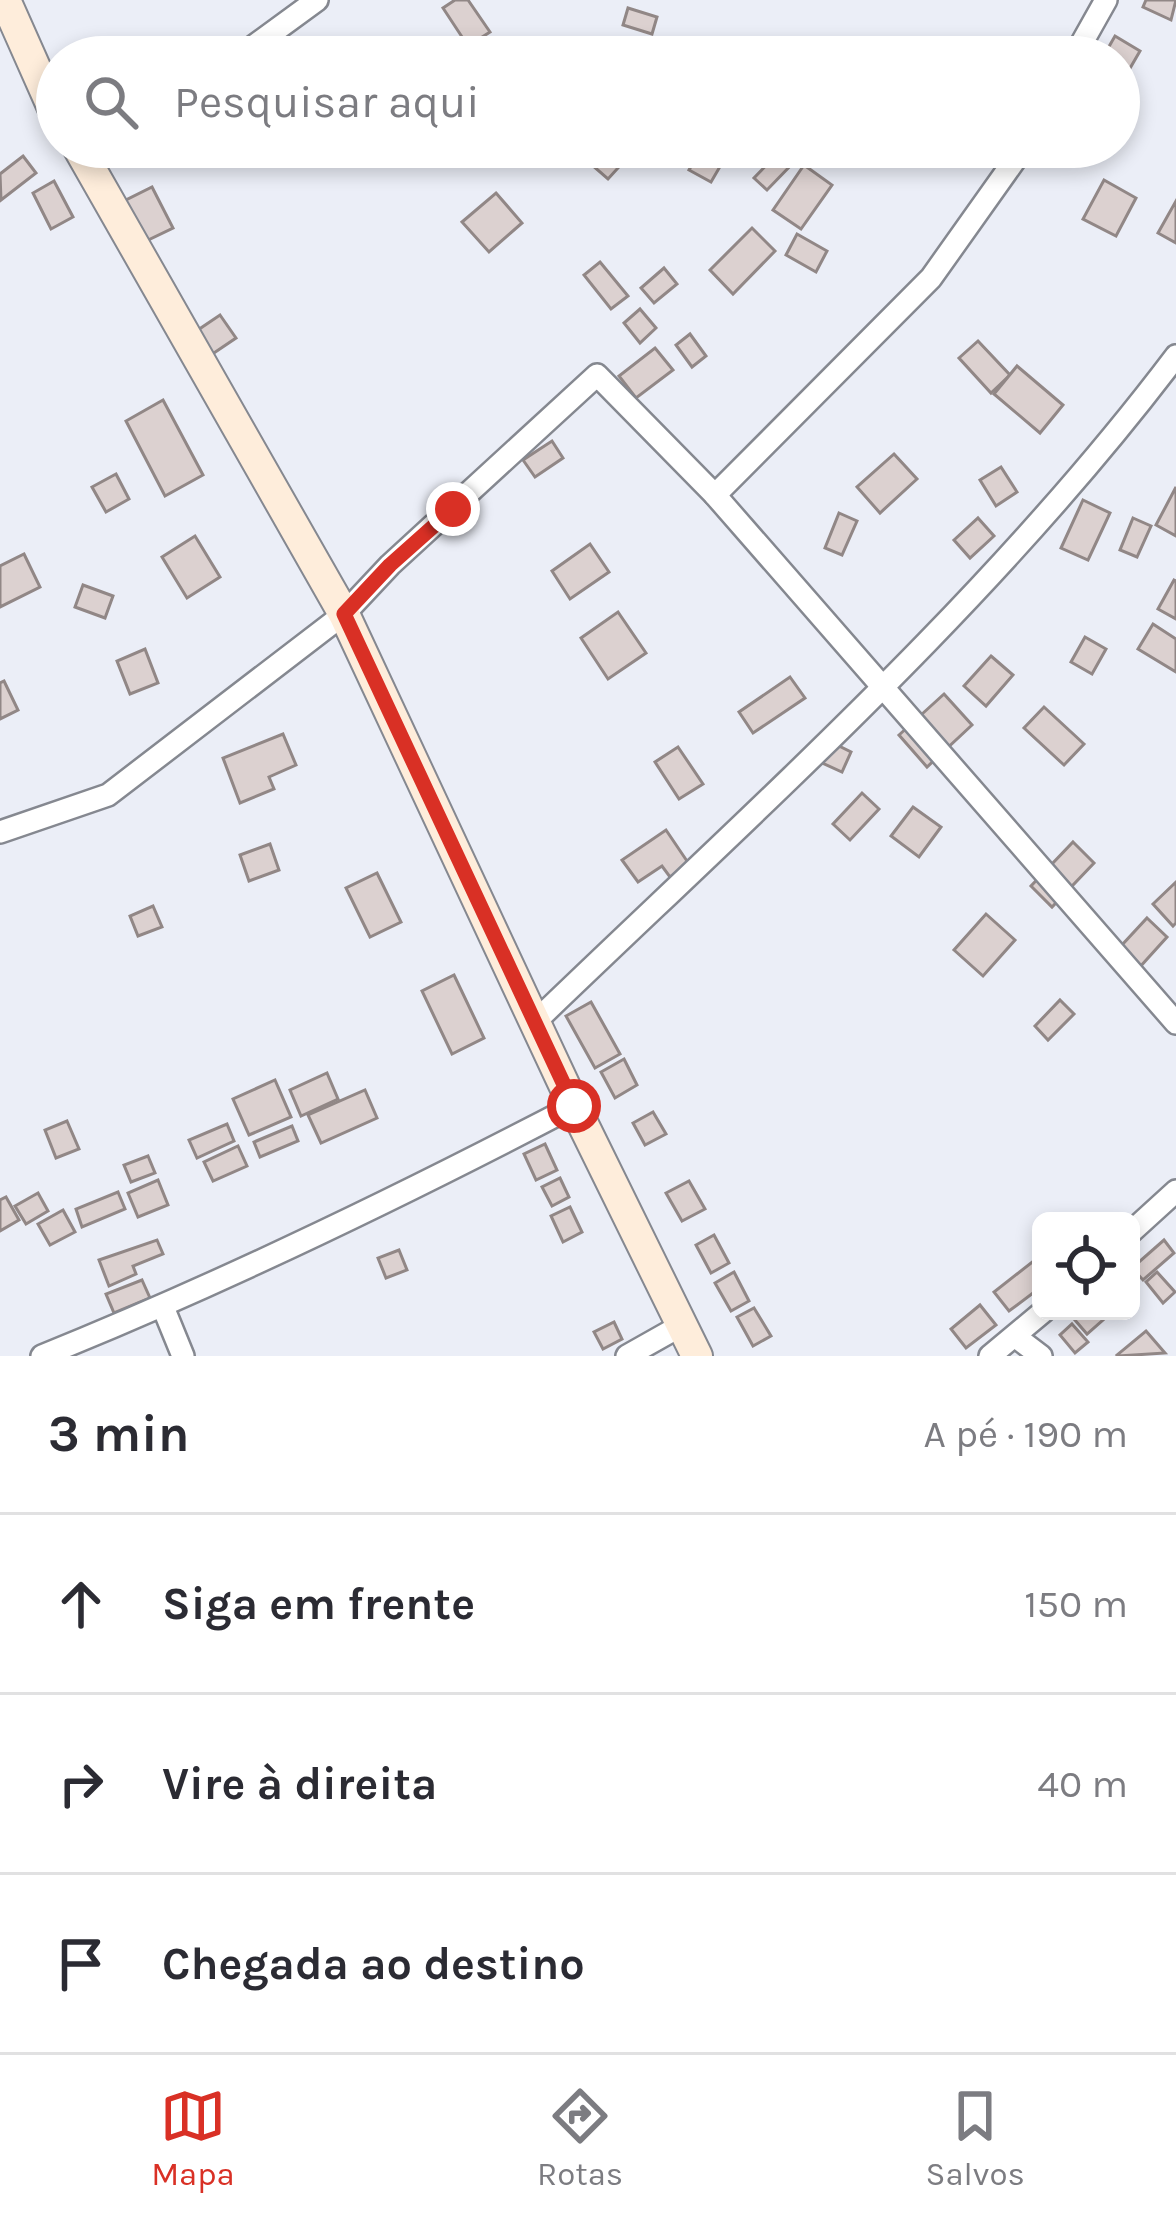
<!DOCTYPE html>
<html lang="pt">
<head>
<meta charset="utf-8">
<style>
  body { margin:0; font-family:Karla,sans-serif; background:#f7f7f7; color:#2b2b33 }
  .controls { position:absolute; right:36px; bottom:36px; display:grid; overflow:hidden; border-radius:18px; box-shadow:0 6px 18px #0003 }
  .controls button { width:108px; height:108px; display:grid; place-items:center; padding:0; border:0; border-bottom:3px solid #e1e1e2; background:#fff; color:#2b2b33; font:60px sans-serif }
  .stop { position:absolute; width:36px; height:36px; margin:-27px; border:9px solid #d93025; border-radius:50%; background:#fff }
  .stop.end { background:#d93025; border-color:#fff; box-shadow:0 3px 12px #0008 }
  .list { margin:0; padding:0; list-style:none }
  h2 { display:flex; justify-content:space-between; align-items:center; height:156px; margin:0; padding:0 48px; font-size:51px }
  h2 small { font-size:39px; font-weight:400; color:#7c7c81 }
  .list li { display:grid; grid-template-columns:78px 1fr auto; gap:36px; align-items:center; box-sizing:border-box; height:180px; padding:0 48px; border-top:3px solid #e1e1e2 }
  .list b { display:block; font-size:45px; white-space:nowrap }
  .list em { font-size:39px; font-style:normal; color:#7c7c81 }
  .icon { flex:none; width:66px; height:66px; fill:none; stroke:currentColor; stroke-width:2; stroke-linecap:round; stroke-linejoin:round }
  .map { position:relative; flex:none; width:1176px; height:1356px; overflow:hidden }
  .search { position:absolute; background:#fff; box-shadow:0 6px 18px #0003; left:36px; right:36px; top:36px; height:132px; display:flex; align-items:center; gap:30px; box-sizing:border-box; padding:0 42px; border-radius:66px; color:#7c7c81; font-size:45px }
  .sheet { height:696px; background:#fff }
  nav { display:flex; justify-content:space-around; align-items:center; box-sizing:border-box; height:168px; border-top:3px solid #e1e1e2; background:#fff; font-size:33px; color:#7c7c81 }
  nav a { display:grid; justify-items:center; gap:6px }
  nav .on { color:#d93025 }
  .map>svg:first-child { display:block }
</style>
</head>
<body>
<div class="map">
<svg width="1176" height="1356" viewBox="0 0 1176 1356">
  <rect width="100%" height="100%" fill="#ebeef7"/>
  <!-- building -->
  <g fill="#dcd1d0" stroke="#918786" stroke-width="3">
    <path d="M455 0H468L490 32 468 46 443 8Z"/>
    <path d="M1146 0H1176L1171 20 1143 7Z"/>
    <path d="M628 8 657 17 652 34 623 25Z"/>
    <path d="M1115 36 1140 51 1122 82 1119 57H1103Z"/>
    <path d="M581 147H637L608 179 577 152Z"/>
    <path d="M702 147 725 158 711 182 689 170Z"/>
    <path d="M781 150 794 162 767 190 754 178Z"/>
    <path d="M23 156 36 173 1 200 0 174Z"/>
    <path d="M804 165 832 185 801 229 773 210Z"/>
    <path d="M1104 180 1136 198 1116 236 1083 219Z"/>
    <path d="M54 181 73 217 51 229 33 193Z"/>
    <path d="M152 187 173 228 144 242 124 201Z"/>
    <path d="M496 193 522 223 489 252 462 222Z"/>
    <path d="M1176 201V243L1158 233Z"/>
    <path d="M752 228 775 251 733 294 710 270Z"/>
    <path d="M797 234 827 251 816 272 786 255Z"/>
    <path d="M600 262 628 296 611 309 584 275Z"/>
    <path d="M664 268 677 284 654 303 641 288Z"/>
    <path d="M640 309 656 328 640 343 624 323Z"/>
    <path d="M220 315 236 338 208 357 192 334Z"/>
    <path d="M690 334 706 356 692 367 676 345Z"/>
    <path d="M978 341 1010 375 991 393 959 358Z"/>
    <path d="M655 348 673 370 636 398 619 376Z"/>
    <path d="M1017 366 1063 405 1040 433 994 394Z"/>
    <path d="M163 400 203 475 165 496 126 421Z"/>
    <path d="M552 441 563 458 535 477 523 460Z"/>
    <path d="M894 454 917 479 880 513 857 487Z"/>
    <path d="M1001 467 1017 492 996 506 980 480Z"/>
    <path d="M116 474 129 499 106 512 92 487Z"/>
    <path d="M1176 487V536L1156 525Z"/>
    <path d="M1083 500 1110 513 1088 560 1061 548Z"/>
    <path d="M839 513 857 521 842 555 825 548Z"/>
    <path d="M978 518 994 536 970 558 954 540Z"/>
    <path d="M1133 518 1151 526 1137 557 1120 550Z"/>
    <path d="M195 536 220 577 187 598 162 557Z"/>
    <path d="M590 544 609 572 570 599 552 571Z"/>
    <path d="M24 554 40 587 0 607V566Z"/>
    <path d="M1174 580 1176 581V619L1158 609Z"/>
    <path d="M83 585 113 596 105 618 75 607Z"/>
    <path d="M618 612 646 653 608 679 581 638Z"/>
    <path d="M1153 624 1176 639V672L1138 649Z"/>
    <path d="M1085 637 1106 649 1092 674 1071 662Z"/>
    <path d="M145 649 158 683 130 694 117 661Z"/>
    <path d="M991 656 1013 675 986 706 964 686Z"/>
    <path d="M790 677 805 698 753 733 739 712Z"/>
    <path d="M4 681 18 710 0 719V683Z"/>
    <path d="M944 694 972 725 927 767 899 735Z"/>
    <path d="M1044 707 1084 744 1064 765 1024 728Z"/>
    <path d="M283 734 296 765 269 777 274 789 240 803 223 758Z"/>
    <path d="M829 741 851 752 842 772 820 762Z"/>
    <path d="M678 747 703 784 679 799 655 762Z"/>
    <path d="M862 793 879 809 850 840 833 824Z"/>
    <path d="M913 807 941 827 919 857 891 836Z"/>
    <path d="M666 830 689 864 670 877 662 866 638 882 622 860Z"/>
    <path d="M1073 842 1094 863 1052 907 1031 886Z"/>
    <path d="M270 844 279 870 249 881 240 855Z"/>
    <path d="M377 873 401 922 370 937 346 888Z"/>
    <path d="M1176 882V923L1173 926 1153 904Z"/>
    <path d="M153 906 162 927 138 936 130 916Z"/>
    <path d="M986 914 1015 940 983 976 954 950Z"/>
    <path d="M1147 918 1167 937 1129 979 1109 959Z"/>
    <path d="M454 975 484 1038 452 1054 422 991Z"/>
    <path d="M1060 1000 1074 1014 1048 1040 1035 1026Z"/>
    <path d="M591 1002 620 1054 595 1068 566 1016Z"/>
    <path d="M624 1059 637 1085 615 1098 601 1072Z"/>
    <path d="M327 1073 338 1099 301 1116 290 1090Z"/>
    <path d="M275 1080 291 1117 249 1135 233 1099Z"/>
    <path d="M365 1090 377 1118 321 1143 308 1115Z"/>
    <path d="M653 1112 666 1134 645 1145 633 1123Z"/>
    <path d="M67 1121 79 1149 56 1158 45 1130Z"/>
    <path d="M227 1124 234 1141 197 1158 189 1140Z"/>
    <path d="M292 1126 298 1141 260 1157 254 1142Z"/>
    <path d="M545 1144 557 1170 536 1180 524 1154Z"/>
    <path d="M238 1146 247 1166 213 1181 204 1162Z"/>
    <path d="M148 1156 155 1173 131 1182 124 1165Z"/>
    <path d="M560 1178 569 1197 552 1206 542 1187Z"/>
    <path d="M158 1180 168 1205 138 1217 128 1193Z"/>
    <path d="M689 1181 705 1209 682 1221 666 1193Z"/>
    <path d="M118 1192 125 1209 82 1227 76 1209Z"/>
    <path d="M38 1193 48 1211 26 1224 15 1206Z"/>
    <path d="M6 1197 19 1220 0 1231V1200Z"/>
    <path d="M570 1207 582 1232 563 1242 551 1216Z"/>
    <path d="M63 1210 75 1232 50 1245 38 1224Z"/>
    <path d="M714 1235 729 1263 711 1273 696 1245Z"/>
    <path d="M157 1240 163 1254 133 1266 136 1274 109 1286 99 1260Z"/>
    <path d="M1164 1240 1174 1253 1143 1280 1132 1268Z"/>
    <path d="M399 1250 407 1270 386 1278 378 1258Z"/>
    <path d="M1040 1256 1041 1287 1009 1311 994 1292Z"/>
    <path d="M734 1272 749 1301 731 1311 715 1283Z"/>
    <path d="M1157 1272 1175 1292 1163 1303 1146 1282Z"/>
    <path d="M142 1280 150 1298 114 1313 106 1294Z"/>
    <path d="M980 1305 996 1325 966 1348 951 1329Z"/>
    <path d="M754 1308 771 1336 753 1346 737 1317Z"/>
    <path d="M1084 1311H1097L1104 1319 1087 1334 1074 1319Z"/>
    <path d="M614 1322 622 1339 603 1349 594 1332Z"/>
    <path d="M1072 1324 1088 1342 1075 1353 1060 1335Z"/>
    <path d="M1146 1331 1165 1353 1118 1356 1117 1355Z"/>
  </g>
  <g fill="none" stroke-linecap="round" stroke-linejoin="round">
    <!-- street casing -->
    <g stroke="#858890" stroke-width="26">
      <g id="street">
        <path d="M239 57 317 0"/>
        <path d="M1074 57 1106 0"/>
        <path d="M91 165 115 147"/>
        <path d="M715 495 1176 1023"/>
        <path d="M0 832 108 795 344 614 390 565 597 375 715 495 931 278 1024 147"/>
        <path d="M535 1022C756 809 990 602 1176 356"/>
        <path d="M1131 1232 1176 1191"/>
        <path d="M163 1307 183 1356"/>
        <path d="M1016 1337 1041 1356"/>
        <path d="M42 1356C225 1282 400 1197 574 1106"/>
        <path d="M627 1356 682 1325"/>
        <path d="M990 1356 1044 1311"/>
      </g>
    </g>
    <!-- secondary casing -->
    <g stroke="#858890" stroke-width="34">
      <g id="secondary">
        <path d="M5 0 57 117"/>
        <path d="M78 147 344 614 574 1106 697 1356"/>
      </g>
    </g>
    <!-- street -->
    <use href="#street" stroke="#fff" stroke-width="21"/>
    <!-- secondary -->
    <use href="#secondary" stroke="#feeddb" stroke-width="30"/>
  </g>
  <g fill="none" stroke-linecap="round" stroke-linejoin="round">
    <!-- route -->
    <path stroke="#d93025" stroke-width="15" d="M453 509 390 565 344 614 574 1106"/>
  </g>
</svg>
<div class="controls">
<button><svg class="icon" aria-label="locate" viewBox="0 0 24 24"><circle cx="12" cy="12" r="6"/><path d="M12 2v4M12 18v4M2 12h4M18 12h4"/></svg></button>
</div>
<div class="stop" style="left:574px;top:1106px"></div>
<div class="stop end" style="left:453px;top:509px"></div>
<div class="search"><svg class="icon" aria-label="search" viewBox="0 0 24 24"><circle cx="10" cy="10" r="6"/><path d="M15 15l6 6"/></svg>Pesquisar aqui</div>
</div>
<section class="sheet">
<h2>3 min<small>A pé · 190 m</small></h2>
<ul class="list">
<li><svg class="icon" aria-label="ahead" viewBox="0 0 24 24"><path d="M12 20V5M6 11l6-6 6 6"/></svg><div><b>Siga em frente</b></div><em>150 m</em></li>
<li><svg class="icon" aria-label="right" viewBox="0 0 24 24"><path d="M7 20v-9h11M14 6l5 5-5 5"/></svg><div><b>Vire à direita</b></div><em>40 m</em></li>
<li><svg class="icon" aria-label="arrive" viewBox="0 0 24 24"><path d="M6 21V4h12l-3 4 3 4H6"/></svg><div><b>Chegada ao destino</b></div></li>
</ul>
</section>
<nav>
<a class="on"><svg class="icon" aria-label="map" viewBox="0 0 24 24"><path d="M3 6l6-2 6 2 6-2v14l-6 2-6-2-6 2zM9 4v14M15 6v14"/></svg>Mapa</a>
<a><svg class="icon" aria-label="directions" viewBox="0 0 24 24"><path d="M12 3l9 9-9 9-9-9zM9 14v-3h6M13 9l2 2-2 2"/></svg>Rotas</a>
<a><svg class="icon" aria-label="saved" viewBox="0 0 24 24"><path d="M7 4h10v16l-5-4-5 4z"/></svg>Salvos</a>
</nav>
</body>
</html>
